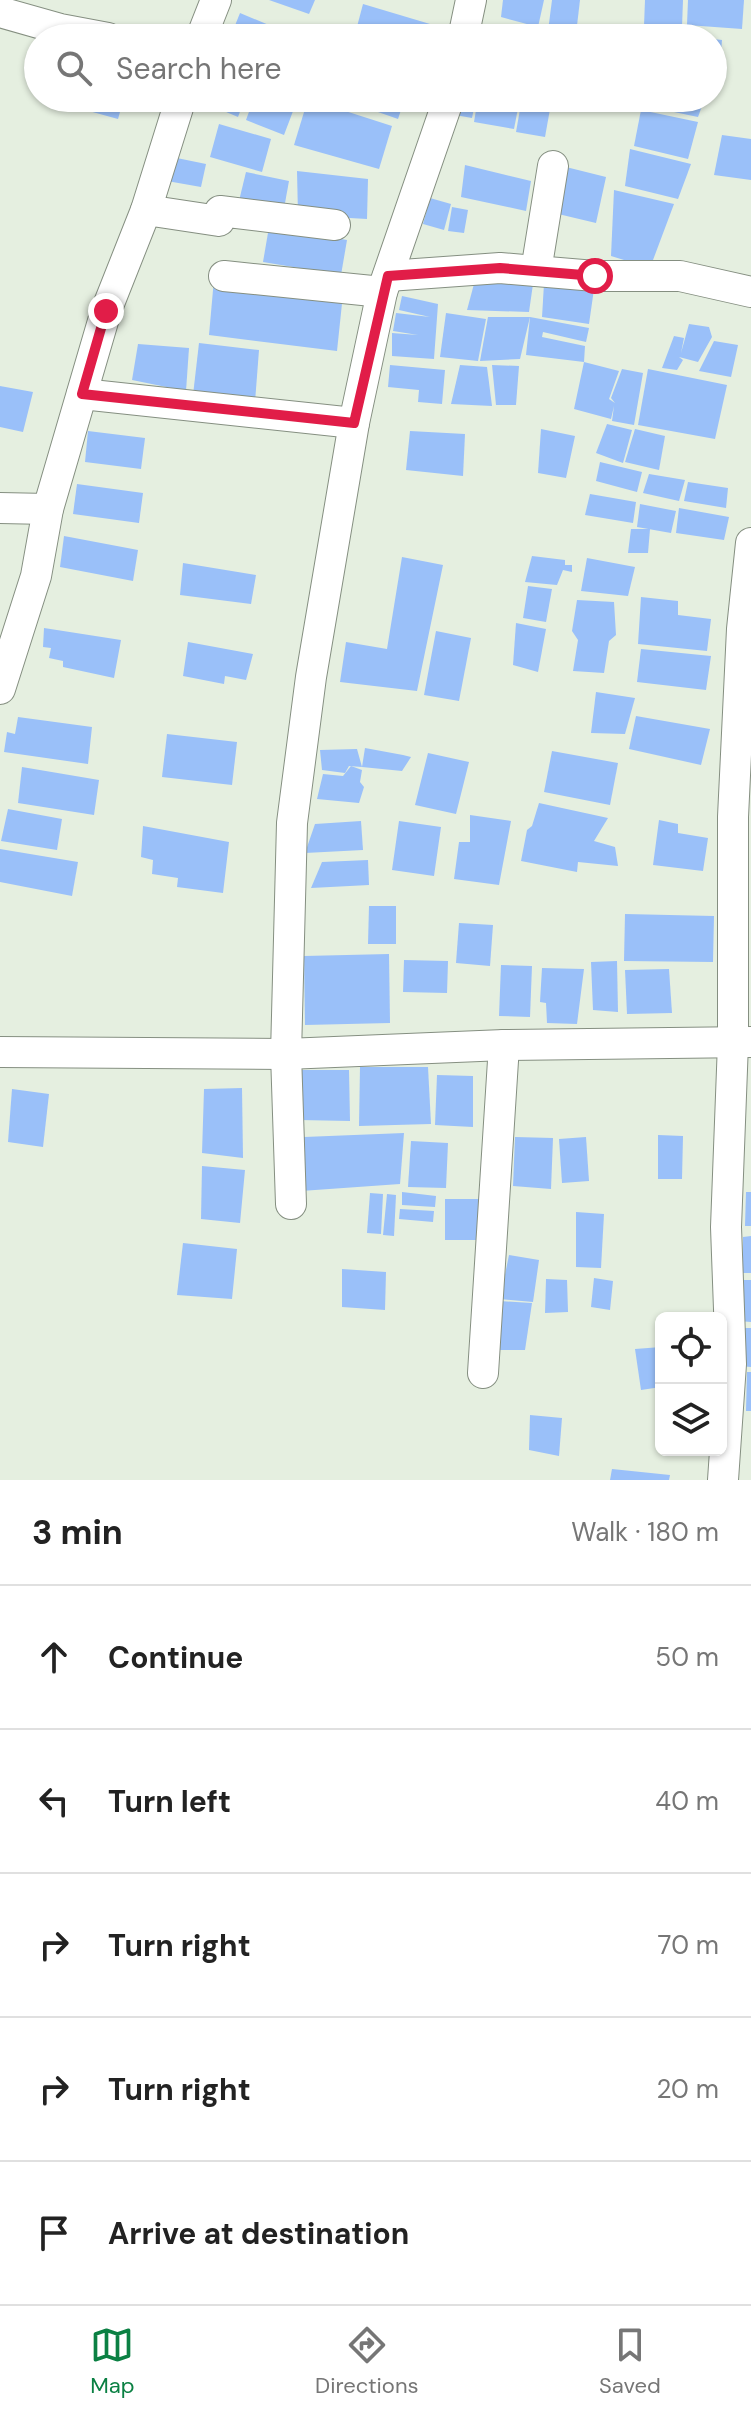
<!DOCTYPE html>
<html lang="en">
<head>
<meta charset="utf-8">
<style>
  body { margin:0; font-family:"DM Sans",sans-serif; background:#f6f6f6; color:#222 }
  .controls { position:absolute; right:24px; bottom:24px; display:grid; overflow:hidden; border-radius:12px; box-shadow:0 2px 6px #0004 }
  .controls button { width:72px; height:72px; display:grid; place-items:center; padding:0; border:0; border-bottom:2px solid #e0e0e0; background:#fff; color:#222; font:40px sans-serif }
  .stop { position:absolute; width:24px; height:24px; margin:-18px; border:6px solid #e11d48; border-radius:50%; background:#fff }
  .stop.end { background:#e11d48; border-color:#fff; box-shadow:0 2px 8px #0008 }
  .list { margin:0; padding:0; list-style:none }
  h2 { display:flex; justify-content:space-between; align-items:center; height:104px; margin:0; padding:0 32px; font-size:34px }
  h2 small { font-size:26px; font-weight:400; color:#767676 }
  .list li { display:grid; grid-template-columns:52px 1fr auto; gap:24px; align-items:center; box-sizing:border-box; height:144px; padding:0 32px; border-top:2px solid #e0e0e0 }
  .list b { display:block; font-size:30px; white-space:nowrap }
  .list em { font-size:26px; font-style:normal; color:#767676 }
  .icon { flex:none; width:44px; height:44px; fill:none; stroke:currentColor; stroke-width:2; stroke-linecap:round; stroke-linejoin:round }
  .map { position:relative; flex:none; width:751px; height:1480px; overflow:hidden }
  .search { position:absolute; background:#fff; box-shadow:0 2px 6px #0004; left:24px; right:24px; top:24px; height:88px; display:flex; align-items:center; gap:20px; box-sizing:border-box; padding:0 28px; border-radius:44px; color:#767676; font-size:30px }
  .sheet { height:824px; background:#fff }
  nav { display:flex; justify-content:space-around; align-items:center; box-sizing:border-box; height:112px; border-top:2px solid #e0e0e0; background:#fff; font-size:22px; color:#767676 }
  nav a { display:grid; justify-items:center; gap:4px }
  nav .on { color:#0b8043 }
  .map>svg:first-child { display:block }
</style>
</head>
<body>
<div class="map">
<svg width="751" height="1480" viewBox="0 0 751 1480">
  <rect width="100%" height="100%" fill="#e5efe0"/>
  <!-- building -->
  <g fill="#9ac0f9">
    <path d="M269 0H315L309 14Z"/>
    <path d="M503 0H544L538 27 501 17Z"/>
    <path d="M552 0H580L576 34 548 31Z"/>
    <path d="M645 0H683L682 27 644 26Z"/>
    <path d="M688 0H744L742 29 687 25Z"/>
    <path d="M363 4 430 24 426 38H354Z"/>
    <path d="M240 13 300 38H230Z"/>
    <path d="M713 39 722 40 719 76H713Z"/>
    <path d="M68 98H124L118 119 67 105Z"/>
    <path d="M193 98H245L238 117Z"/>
    <path d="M254 98H298L284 135 246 120Z"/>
    <path d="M338 98H405L398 119Z"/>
    <path d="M459 98H476L472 118 455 115Z"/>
    <path d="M478 98H520L514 129 474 122Z"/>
    <path d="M522 98H552L545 137 516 132Z"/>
    <path d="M651 98H705L698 117 650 107Z"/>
    <path d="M308 99 392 126 379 169 294 145Z"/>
    <path d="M641 110 698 122 688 159 634 146Z"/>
    <path d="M219 124 271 139 262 172 210 157Z"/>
    <path d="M722 135 751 139V180L714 175Z"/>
    <path d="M630 149 691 164 678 199 625 186Z"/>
    <path d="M172 157 206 164 201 187 167 181Z"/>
    <path d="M465 165 531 181 526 211 461 197Z"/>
    <path d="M562 166 606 177 596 223 554 213Z"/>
    <path d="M297 171 368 179 367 219 298 215Z"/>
    <path d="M246 172 289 181 283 214 238 205Z"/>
    <path d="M614 190 674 204 650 268 611 256Z"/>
    <path d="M430 198 451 204 444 230 423 224Z"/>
    <path d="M452 207 468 210 464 233 448 231Z"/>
    <path d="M269 227 347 240 341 275 263 262Z"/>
    <path d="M214 279 343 294 337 351 209 335Z"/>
    <path d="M474 284H533L529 312 467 310Z"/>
    <path d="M544 284 594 289 589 324 542 317Z"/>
    <path d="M402 296 438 304 434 359 392 356V333L418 335 393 331 396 313 430 317 399 310Z"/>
    <path d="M446 313 486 319 478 361 440 357Z"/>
    <path d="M488 317H530L520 359 480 361Z"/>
    <path d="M530 317 589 328 586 342 543 332 542 337 585 346 584 362 526 355Z"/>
    <path d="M689 324 709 327 712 337 698 362 679 357 683 360 677 370 662 368 674 336 684 338 681 353Z"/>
    <path d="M714 341 738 345 731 377 699 371Z"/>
    <path d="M199 343 259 350 255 402 193 395Z"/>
    <path d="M138 344 189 348 186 391 132 380Z"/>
    <path d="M584 362 619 371 609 399 615 403 611 398 622 369 643 373 634 425 612 421 614 406 611 419 574 409Z"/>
    <path d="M390 365 445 370 442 404 418 402 419 390 388 387Z"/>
    <path d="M460 365 487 367 492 406 451 404Z"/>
    <path d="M492 365 519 366 516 405H496Z"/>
    <path d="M648 369 727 385 715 439 638 425Z"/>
    <path d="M0 386 33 392 23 432 0 427Z"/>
    <path d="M607 424 632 430 623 463 596 453Z"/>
    <path d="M541 429 575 436 566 478 538 473Z"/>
    <path d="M635 429 665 436 659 470 625 462Z"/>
    <path d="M88 431 145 438 141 469 85 462Z"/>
    <path d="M410 431 465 434 463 476 406 470Z"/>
    <path d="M600 462 642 472 637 492 596 481Z"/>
    <path d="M649 474 685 480 679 501 643 493Z"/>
    <path d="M688 482 728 488 726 508 684 501Z"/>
    <path d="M77 484 143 493 139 523 73 514Z"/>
    <path d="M590 494 636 502 633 523 585 515Z"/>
    <path d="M640 504 676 511 671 533 637 527Z"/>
    <path d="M679 508 729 517 724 540 676 533Z"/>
    <path d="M631 529H650L648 553H628Z"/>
    <path d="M64 536 138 550 133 581 60 567Z"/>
    <path d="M532 556 565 560V565H572V572L563 570 557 585 525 582Z"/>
    <path d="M402 557 443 565 417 691 340 682 346 642 387 649Z"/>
    <path d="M587 558 635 567 628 596 581 591Z"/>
    <path d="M183 563 256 575 251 604 180 595Z"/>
    <path d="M528 586 552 589 546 622 523 618Z"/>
    <path d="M641 597 678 601V615L711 619 707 651 638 644Z"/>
    <path d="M577 600 614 602 616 635 609 641 604 673 573 671 578 640 572 631Z"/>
    <path d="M516 623 546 629 538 672 513 665Z"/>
    <path d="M44 628 121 640 114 678 63 667V661L49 658 51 648 43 647Z"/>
    <path d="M436 631 471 638 459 701 424 695Z"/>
    <path d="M188 642 253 654 246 680 225 676 224 684 183 676Z"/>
    <path d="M641 649 711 656 706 690 637 682Z"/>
    <path d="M596 692 635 698 625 734 591 733Z"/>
    <path d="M636 716 710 729 701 765 629 749Z"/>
    <path d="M18 717 92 727 88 764 4 752 7 732 15 734Z"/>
    <path d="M167 734 237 742 232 785 162 777Z"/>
    <path d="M365 748 403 755 411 757 402 771 362 767Z"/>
    <path d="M357 749 362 767 349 766 345 773 322 770 320 750Z"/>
    <path d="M552 751 618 763 610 805 544 792Z"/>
    <path d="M428 753 469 762 456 814 415 805Z"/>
    <path d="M351 766 362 770 360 782 364 787 359 803 317 799 323 774 343 776Z"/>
    <path d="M22 767 99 780 94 815 18 803Z"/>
    <path d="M539 803 608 818 594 841 615 847 618 866 578 862 577 872 521 861 527 830 532 826Z"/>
    <path d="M8 809 62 819 57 850 1 841Z"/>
    <path d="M470 815 511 821 499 885 454 879 459 842H470Z"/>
    <path d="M659 820 678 824V833L708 838 703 871 653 865Z"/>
    <path d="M361 821 363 850 305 853 315 824Z"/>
    <path d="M399 821 441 827 434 876 392 870Z"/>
    <path d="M143 826 229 842 223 893 177 887 178 878 152 874 153 860 141 857Z"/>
    <path d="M0 849 78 862 72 896 0 882Z"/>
    <path d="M368 860 369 885 311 888 322 862Z"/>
    <path d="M369 906H396V944H368Z"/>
    <path d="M625 914 714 916 713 962 624 961Z"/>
    <path d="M459 923 493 925 490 966 456 963Z"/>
    <path d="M389 954 390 1023 305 1025 304 956Z"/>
    <path d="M404 960 448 961 447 993 403 992Z"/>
    <path d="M617 961 618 1012 593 1010 591 962Z"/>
    <path d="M501 965 532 966 530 1017 499 1016Z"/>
    <path d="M542 968 584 969 577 1024 547 1023 546 1003 540 1002Z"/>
    <path d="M669 969 672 1013 627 1014 625 970Z"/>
    <path d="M360 1067H428L431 1124 359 1126Z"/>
    <path d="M299 1070H349L350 1121 299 1120Z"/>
    <path d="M437 1075 473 1076V1127L435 1125Z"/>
    <path d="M242 1088 243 1158 202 1153 204 1089Z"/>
    <path d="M12 1089 49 1094 43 1147 8 1142Z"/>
    <path d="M404 1133 400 1184 301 1191 304 1137Z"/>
    <path d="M658 1135 683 1136 682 1179H658Z"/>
    <path d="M515 1137 553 1138 551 1189 513 1186Z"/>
    <path d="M586 1137 589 1181 562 1183 559 1139Z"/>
    <path d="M411 1141 448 1143 446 1188 408 1187Z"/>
    <path d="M202 1166 245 1170 240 1223 201 1219Z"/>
    <path d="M402 1192 436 1196 435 1207 402 1205Z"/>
    <path d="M746 1192H751V1226H745Z"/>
    <path d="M370 1193 383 1194 381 1234 367 1233Z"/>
    <path d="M387 1194 396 1195 394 1236 383 1235Z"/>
    <path d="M445 1199H479L478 1240H445Z"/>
    <path d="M400 1209 434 1211 433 1222 399 1219Z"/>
    <path d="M576 1212 604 1214 601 1268 576 1267Z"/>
    <path d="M751 1236V1273H743V1237Z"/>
    <path d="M183 1243 237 1249 232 1299 177 1295Z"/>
    <path d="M509 1255 539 1260 533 1302 500 1299Z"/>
    <path d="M342 1269 386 1272 385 1310 342 1307Z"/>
    <path d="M594 1278 613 1281 610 1310 591 1307Z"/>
    <path d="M546 1279 567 1280 568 1312 545 1313Z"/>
    <path d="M737 1280H751V1322L738 1321Z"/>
    <path d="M500 1301 532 1303 525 1350H495Z"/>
    <path d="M740 1328H751V1367L739 1366Z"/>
    <path d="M661 1347V1387L641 1390 635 1349Z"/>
    <path d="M747 1372H751V1411H746Z"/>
    <path d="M530 1415 562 1418 559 1456 529 1450Z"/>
    <path d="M612 1469 670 1475 669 1480H610Z"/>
  </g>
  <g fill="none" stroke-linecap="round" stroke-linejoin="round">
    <!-- minor casing -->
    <g stroke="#858f81" stroke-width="32">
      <g id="minor">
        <path d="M0 12 60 29 108 38"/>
        <path d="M201 38 216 0"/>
        <path d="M463 38 471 0"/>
        <path d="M146 210 219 221 220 211 335 225"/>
        <path d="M536 271 553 166"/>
        <path d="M224 276 382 292"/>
        <path d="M388 276 500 268 595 276H680L751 292"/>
        <path d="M82 394 354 423"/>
        <path d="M0 508 48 509"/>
        <path d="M0 689 36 576 48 509 106 311 146 210 181 98"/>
        <path d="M0 1052 286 1054 504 1045 751 1042"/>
        <path d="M291 1204 286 1054 292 823 311 677 354 423 382 292 449 98"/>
        <path d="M483 1373 504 1045"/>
        <path d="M723 1480 731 1364 726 1227 733 1043V817L742 629 751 543"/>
      </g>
    </g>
    <!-- minor -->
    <use href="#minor" stroke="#fff" stroke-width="30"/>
  </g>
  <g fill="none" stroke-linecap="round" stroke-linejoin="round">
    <!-- route -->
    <path stroke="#e11d48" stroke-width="10" d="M106 311 82 394 354 423 388 276 500 268 595 276"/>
  </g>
</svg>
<div class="controls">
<button><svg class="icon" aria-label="locate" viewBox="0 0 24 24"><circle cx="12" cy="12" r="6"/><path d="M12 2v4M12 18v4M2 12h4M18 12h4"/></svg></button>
<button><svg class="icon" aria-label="layers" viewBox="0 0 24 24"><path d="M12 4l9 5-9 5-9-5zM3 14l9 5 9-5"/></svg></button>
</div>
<div class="stop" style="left:595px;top:276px"></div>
<div class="stop end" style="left:106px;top:311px"></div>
<div class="search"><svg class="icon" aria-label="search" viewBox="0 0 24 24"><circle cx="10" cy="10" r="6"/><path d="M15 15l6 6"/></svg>Search here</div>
</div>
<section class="sheet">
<h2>3 min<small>Walk · 180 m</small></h2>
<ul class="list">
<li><svg class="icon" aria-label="ahead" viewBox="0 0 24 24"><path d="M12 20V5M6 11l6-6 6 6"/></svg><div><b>Continue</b></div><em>50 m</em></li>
<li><svg class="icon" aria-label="left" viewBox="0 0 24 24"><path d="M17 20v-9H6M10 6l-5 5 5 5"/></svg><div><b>Turn left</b></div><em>40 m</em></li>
<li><svg class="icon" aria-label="right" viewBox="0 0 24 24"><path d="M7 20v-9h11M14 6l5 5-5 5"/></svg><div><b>Turn right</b></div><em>70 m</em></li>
<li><svg class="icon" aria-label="right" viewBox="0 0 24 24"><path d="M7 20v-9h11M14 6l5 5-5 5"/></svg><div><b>Turn right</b></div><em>20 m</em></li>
<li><svg class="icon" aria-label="arrive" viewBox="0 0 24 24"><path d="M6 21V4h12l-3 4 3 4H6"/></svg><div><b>Arrive at destination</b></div></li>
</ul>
</section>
<nav>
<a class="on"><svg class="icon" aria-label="map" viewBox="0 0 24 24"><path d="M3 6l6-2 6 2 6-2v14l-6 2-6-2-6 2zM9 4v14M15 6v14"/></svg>Map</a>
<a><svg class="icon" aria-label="directions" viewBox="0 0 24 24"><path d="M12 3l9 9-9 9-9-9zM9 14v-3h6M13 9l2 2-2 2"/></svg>Directions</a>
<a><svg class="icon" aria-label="saved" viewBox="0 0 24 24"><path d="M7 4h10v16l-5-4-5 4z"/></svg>Saved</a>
</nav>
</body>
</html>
